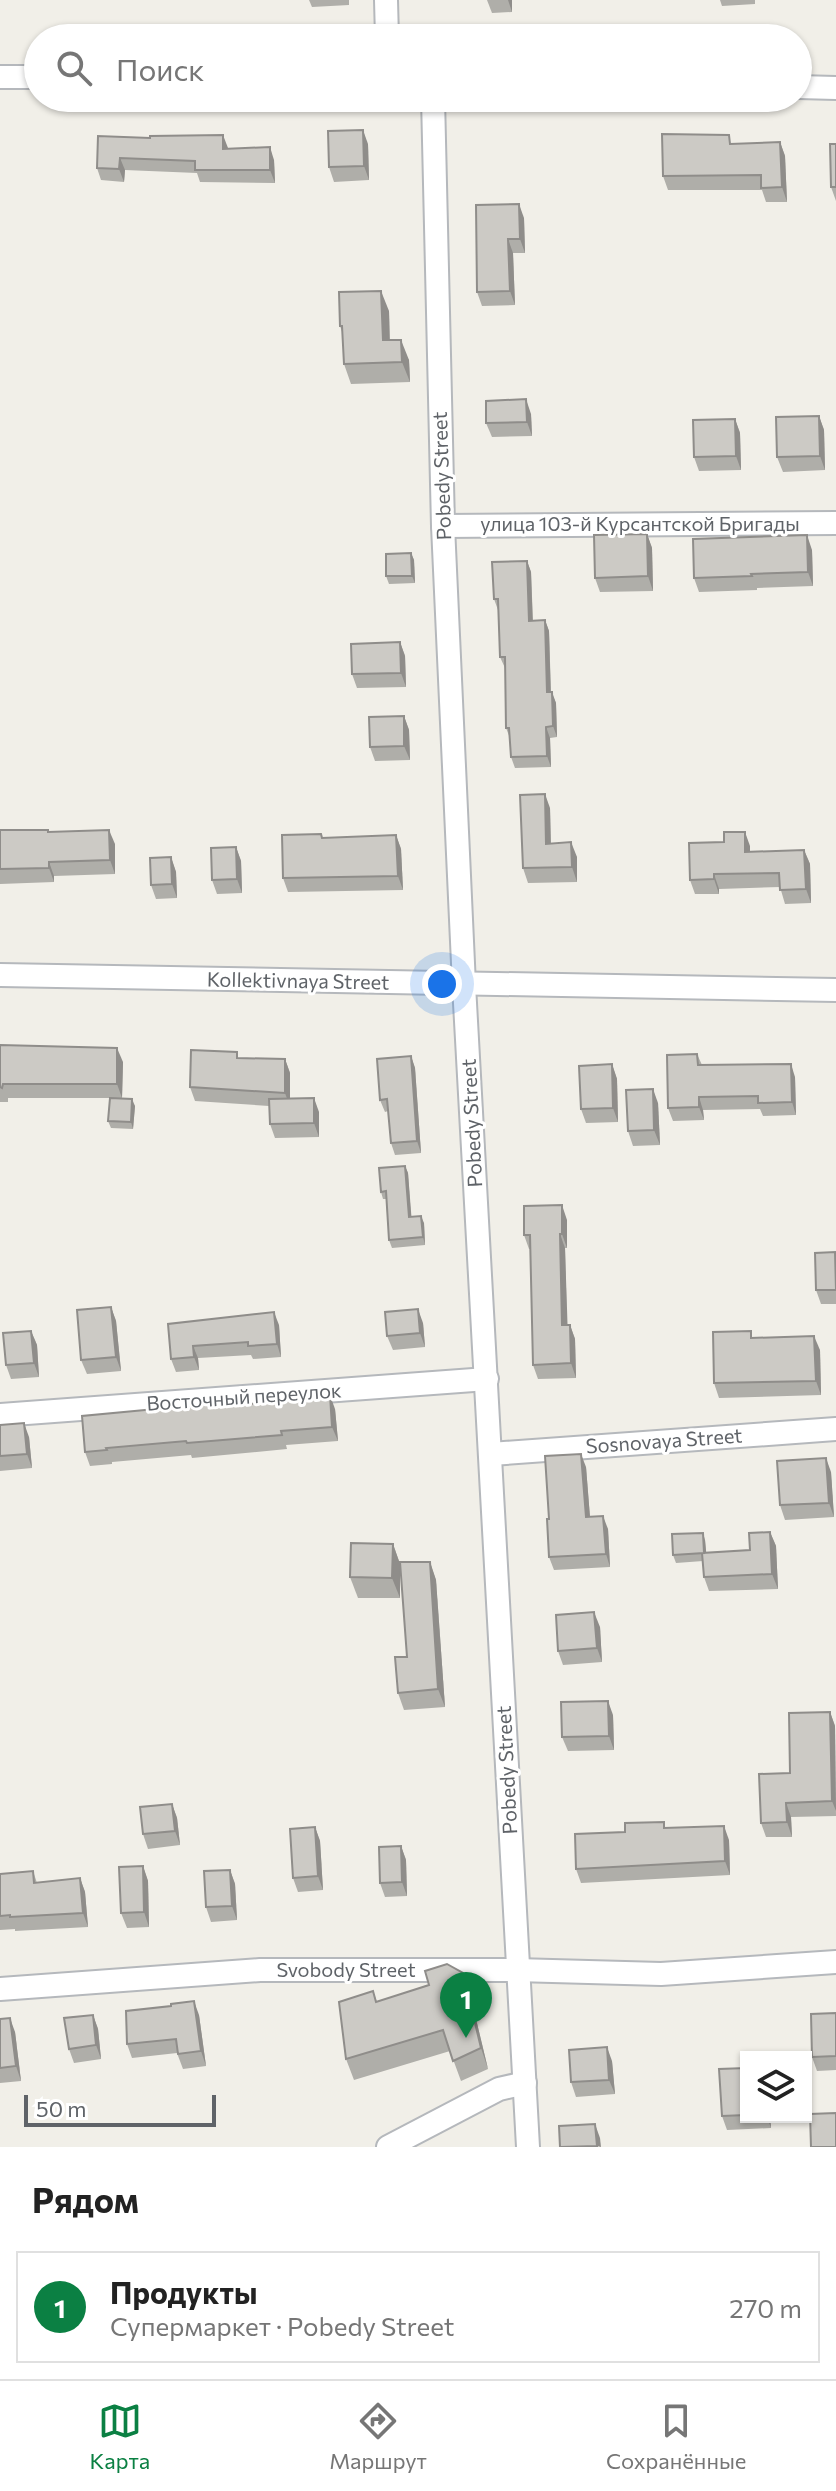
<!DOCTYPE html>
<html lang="ru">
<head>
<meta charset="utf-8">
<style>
  body { margin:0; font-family:Commissioner,sans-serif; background:#f2f2f2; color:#222 }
  .controls { position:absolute; right:24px; bottom:24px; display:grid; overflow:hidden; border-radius:0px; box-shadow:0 2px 6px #0004 }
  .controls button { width:72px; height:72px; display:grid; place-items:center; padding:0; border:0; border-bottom:2px solid #e0e0e0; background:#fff; color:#222; font:40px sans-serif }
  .scale { position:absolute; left:24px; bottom:20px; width:192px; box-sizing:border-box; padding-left:8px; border:4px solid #5f6368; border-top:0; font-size:22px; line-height:28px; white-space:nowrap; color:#5f6368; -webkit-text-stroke:6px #fff; paint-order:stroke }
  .you { position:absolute; left:442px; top:984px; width:28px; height:28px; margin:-20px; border:6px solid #fff; border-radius:50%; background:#1a73e8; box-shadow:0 0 0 12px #1a73e833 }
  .badge { display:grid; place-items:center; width:52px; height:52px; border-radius:50%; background:#0b8043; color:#fff; font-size:26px; font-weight:700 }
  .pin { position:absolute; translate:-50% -66px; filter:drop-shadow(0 2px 4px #0008) }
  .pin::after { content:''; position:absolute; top:42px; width:28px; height:24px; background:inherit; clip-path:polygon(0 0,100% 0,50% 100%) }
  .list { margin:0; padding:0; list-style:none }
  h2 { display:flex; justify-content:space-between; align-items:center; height:104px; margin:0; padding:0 32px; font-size:34px }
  h2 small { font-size:26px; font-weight:400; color:#767676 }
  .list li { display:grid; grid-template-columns:52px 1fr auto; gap:24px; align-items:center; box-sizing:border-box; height:112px; margin:0 16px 16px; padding:0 16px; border:2px solid #e0e0e0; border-radius:0px }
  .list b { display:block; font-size:30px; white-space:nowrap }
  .list p { margin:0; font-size:26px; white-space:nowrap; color:#767676 }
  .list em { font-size:26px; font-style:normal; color:#767676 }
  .icon { flex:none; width:44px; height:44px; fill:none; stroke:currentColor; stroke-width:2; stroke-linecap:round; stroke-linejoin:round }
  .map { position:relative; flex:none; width:836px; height:2147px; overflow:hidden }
  .search { position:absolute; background:#fff; box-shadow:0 2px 6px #0004; left:24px; right:24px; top:24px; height:88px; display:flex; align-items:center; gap:20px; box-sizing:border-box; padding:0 28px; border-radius:44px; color:#767676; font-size:30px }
  .sheet { height:232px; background:#fff }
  nav { display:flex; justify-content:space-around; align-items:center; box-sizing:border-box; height:112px; border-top:2px solid #e0e0e0; background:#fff; font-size:22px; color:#767676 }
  nav a { display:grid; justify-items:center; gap:4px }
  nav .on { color:#0b8043 }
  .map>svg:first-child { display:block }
</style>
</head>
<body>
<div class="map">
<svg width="836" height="2147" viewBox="0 0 836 2147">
  <rect width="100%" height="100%" fill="#f1efe8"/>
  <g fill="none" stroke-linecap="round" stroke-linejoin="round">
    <!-- minor casing -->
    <g stroke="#b5b8bc" stroke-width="26">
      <g id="minor">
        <path d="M386 0 387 38"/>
        <path d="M0 77H38"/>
        <path d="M798 87 836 88"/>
        <path d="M433 98 443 526 464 985 528 2147"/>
        <path d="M443 526 836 523"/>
        <path d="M0 975 836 990"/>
        <path d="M0 1415 487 1379"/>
        <path d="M491 1454 836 1429"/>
        <path d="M0 1989 260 1970H516L661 1974 836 1962"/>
        <path d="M388 2147 499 2089 525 2083"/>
      </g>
    </g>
    <!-- minor -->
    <use href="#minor" stroke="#fff" stroke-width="22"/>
  </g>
  <!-- wall -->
  <g fill="#afaea9">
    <path d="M309 0H349V5L312 7Z"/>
    <path d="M487 0H512V12L492 13Z"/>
    <path d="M720 0H755V4L722 6Z"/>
    <path d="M98 136 228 149 274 160 275 183 200 182 197 173 125 170 124 182 101 180 97 168Z"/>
    <path d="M780 142 785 156 787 202H766L762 190H668L663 176 732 144Z"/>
    <path d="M368 144 369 180 334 182 329 167Z"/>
    <path d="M836 144V201L831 187Z"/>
    <path d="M476 205 524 218 525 253H513L515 305 482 306 477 292Z"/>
    <path d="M389 311 390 340 409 360 410 382 351 384 344 364 343 334 340 326Z"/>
    <path d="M531 414 532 436 492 437 486 423Z"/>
    <path d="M819 416 824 430 825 470 783 472 777 457Z"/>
    <path d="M735 419 740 433 741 470 699 471 694 457Z"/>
    <path d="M647 534 652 548 653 591 600 592 595 578Z"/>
    <path d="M812 550 813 586 757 588V590L699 592 694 578Z"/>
    <path d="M411 553 414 560 415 583 389 584 386 576Z"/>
    <path d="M527 561 531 572 533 621 545 620 549 631 551 692 556 703 557 737 550 738 551 767 515 768 511 757 510 738 506 728 505 668 500 657 498 610 494 599Z"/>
    <path d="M400 642 405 656 406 687 357 688 352 674Z"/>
    <path d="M404 716 409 730 410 760 375 761 370 747Z"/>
    <path d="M550 808 551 843 577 857V882L528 883 523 868Z"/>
    <path d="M0 830H48L49 832 115 844V874L54 876V882L0 884Z"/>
    <path d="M396 835 401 849 403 890 288 892 283 878 323 838Z"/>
    <path d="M750 846V852L804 850 810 864 811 903 785 904 780 887 719 889V894H695L690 880Z"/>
    <path d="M236 847 241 861 242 893 217 894 212 880Z"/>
    <path d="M171 857 176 872 177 898 156 899 151 885Z"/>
    <path d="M0 1045 123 1062 122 1098 135 1106 133 1129 111 1128 108 1121 110 1098H8V1102H0Z"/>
    <path d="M697 1054 702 1065 795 1077 796 1115 763 1116 760 1109 703 1110 704 1120 673 1121 668 1108Z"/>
    <path d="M411 1056 415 1068 421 1153 395 1155 391 1143 388 1111 385 1112 380 1100Z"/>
    <path d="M239 1058 285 1059 290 1073V1099L319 1112V1137L275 1138 270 1124 269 1106 195 1101 190 1087Z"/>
    <path d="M612 1064 617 1079 618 1122 586 1123 581 1109Z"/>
    <path d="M658 1103 660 1145 633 1146 628 1131Z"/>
    <path d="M405 1166 408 1173 411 1217 424 1223 425 1245 392 1248 389 1240 386 1199H383L381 1192Z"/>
    <path d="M567 1220V1248H565L567 1325H570L575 1339 576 1378 538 1379 533 1365 531 1249H529L524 1235Z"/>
    <path d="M836 1255V1304H821L816 1290Z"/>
    <path d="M111 1307 116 1321 121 1371 87 1374 81 1360Z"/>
    <path d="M423 1323 425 1347 393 1350 387 1336Z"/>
    <path d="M168 1324 279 1325 281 1357 253 1359 251 1355 198 1358 199 1370 176 1372 171 1359Z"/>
    <path d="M31 1331 37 1345 39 1377 11 1379 6 1365Z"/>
    <path d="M753 1338 820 1350 821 1395 719 1398 714 1383Z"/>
    <path d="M209 1407 335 1409 338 1441 286 1445 287 1449 192 1458 191 1455 112 1462V1464L90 1466 85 1452Z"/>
    <path d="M0 1425 29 1437 32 1468 0 1471Z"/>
    <path d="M586 1467 590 1517 608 1529 610 1567 554 1570 549 1557V1519Z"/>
    <path d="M831 1472 834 1517 785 1520 780 1505Z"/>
    <path d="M770 1532 776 1546 778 1589 709 1591 704 1577 703 1561 676 1563 673 1555 705 1540 706 1553 750 1550Z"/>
    <path d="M393 1544 400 1564V1598H358L350 1577Z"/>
    <path d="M430 1562 436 1580 445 1707 404 1710 398 1693Z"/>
    <path d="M600 1627 602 1662 563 1665 558 1651Z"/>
    <path d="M830 1712 835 1726 836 1816 791 1817 792 1837H766L761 1823 790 1773Z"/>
    <path d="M613 1715 614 1750 568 1751 562 1737Z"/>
    <path d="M172 1804 177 1818 180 1845 148 1849 143 1834Z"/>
    <path d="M315 1827 320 1841 323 1890 298 1892 293 1878Z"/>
    <path d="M666 1828 729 1840 730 1875 581 1883 576 1869 625 1832Z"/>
    <path d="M401 1846 406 1860 407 1896 385 1897 380 1883Z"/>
    <path d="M143 1866 148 1881 149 1927 127 1928 121 1913Z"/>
    <path d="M230 1870 235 1884 237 1920 211 1922 206 1907Z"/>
    <path d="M33 1871 37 1883 80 1878 85 1892 88 1927 15 1931V1929L0 1930V1874Z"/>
    <path d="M463 1973 470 1994 488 2069 461 2081 450 2051 354 2080 346 2059 373 1991 377 2002Z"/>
    <path d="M171 2006 199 2015 206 2066 183 2069 177 2053 132 2058 127 2044Z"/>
    <path d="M836 2013V2070L817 2071 812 2057Z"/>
    <path d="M93 2015 98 2029 101 2059 74 2063 69 2049Z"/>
    <path d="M0 2019 15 2032 21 2081 0 2083Z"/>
    <path d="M612 2061 615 2094 576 2097 571 2082Z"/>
    <path d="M746 2068V2117H770L771 2128 727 2130 722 2116Z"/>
  </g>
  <!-- shaded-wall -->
  <g fill="#8f8d8a">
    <path d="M508 0H512V12Z"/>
    <path d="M363 130 368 144 369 180 364 166Z"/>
    <path d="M223 135 228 148 223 149Z"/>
    <path d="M780 142 785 156 787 202 782 187Z"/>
    <path d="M270 147 274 160 275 183 270 170Z"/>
    <path d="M120 158 125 170 124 182 119 169Z"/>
    <path d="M519 204 524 218 525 253 520 239Z"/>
    <path d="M508 239 513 253 515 305 510 291Z"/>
    <path d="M381 291 389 311 390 361 383 340Z"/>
    <path d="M401 340 409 360 410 382 402 362Z"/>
    <path d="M526 399 531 414 532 436 527 422Z"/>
    <path d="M819 416 824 430 825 470 820 456Z"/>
    <path d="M735 419 740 433 741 470 736 456Z"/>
    <path d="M647 534 652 548 653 591 648 576Z"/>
    <path d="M807 535 812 550 813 586 808 572Z"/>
    <path d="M411 553 414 560 415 583 412 576Z"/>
    <path d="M527 561 531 572 533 632 529 621Z"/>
    <path d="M545 620 549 631 551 703 547 692Z"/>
    <path d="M400 642 405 656 406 687 401 673Z"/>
    <path d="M552 692 556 703 557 737 553 726Z"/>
    <path d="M404 716 409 730 410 760 404 746Z"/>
    <path d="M546 727 550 738 551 767 547 756Z"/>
    <path d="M545 794 550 808 551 858 546 844Z"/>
    <path d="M109 830 115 844V874L110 860Z"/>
    <path d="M745 832 750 846V866L745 852Z"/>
    <path d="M396 835 401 849 403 890 398 876Z"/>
    <path d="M571 842 577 857V882L572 867Z"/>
    <path d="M236 847 241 861 242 893 237 879Z"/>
    <path d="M804 850 810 864 811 903 806 889Z"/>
    <path d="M171 857 176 872 177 898 172 884Z"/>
    <path d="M49 862 54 876V882L49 868Z"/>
    <path d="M714 874 719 889V894L714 879Z"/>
    <path d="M117 1048 123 1062 122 1098 117 1084Z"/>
    <path d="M411 1056 415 1068 421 1153 417 1141Z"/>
    <path d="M285 1059 290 1073V1107L285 1093Z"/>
    <path d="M612 1064 617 1079 618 1122 613 1108Z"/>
    <path d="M791 1064 795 1077 796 1115 792 1102Z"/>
    <path d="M653 1089 658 1103 660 1145 654 1130Z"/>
    <path d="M699 1097 703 1110 704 1120 699 1107Z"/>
    <path d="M314 1098 319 1112V1137L314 1123Z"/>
    <path d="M132 1099 135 1106 133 1129 131 1122Z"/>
    <path d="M405 1166 408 1173 412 1224 409 1217Z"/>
    <path d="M562 1205 567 1220V1248L562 1234Z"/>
    <path d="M421 1216 424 1223 425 1245 423 1237Z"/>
    <path d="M560 1234 565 1248 568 1339 562 1325Z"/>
    <path d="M111 1307 116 1321 121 1371 116 1357Z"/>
    <path d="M418 1309 423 1323 425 1347 420 1333Z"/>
    <path d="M274 1312 279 1325 281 1357 277 1344Z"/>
    <path d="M570 1325 575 1339 576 1378 571 1363Z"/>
    <path d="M31 1331 37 1345 39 1377 34 1363Z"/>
    <path d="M814 1336 820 1350 821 1395 816 1381Z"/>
    <path d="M193 1346 198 1358 199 1370 194 1357Z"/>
    <path d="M330 1395 335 1409 338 1441 332 1427Z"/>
    <path d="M24 1423 29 1437 32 1468 27 1454Z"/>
    <path d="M581 1454 586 1467 591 1530 586 1517Z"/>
    <path d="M826 1458 831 1472 834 1517 829 1503Z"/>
    <path d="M603 1516 608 1529 610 1567 606 1554Z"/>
    <path d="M770 1532 776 1546 778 1589 772 1574Z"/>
    <path d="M703 1533 705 1540 707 1561 704 1554Z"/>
    <path d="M393 1544 400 1564V1598L392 1578Z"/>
    <path d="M430 1562 436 1580 445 1707 438 1689Z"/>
    <path d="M594 1612 600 1627 602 1662 597 1648Z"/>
    <path d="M608 1701 613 1715 614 1750 609 1736Z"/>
    <path d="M830 1712 835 1726 836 1811 832 1801Z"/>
    <path d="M786 1803 791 1817 792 1837 787 1822Z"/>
    <path d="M172 1804 177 1818 180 1845 175 1831Z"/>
    <path d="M724 1826 729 1840 730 1875 725 1861Z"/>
    <path d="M315 1827 320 1841 323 1890 318 1876Z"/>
    <path d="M401 1846 406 1860 407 1896 402 1882Z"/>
    <path d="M143 1866 148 1881 149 1927 144 1912Z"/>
    <path d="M230 1870 235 1884 237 1920 232 1906Z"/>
    <path d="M80 1878 85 1892 88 1927 83 1913Z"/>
    <path d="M463 1973 470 1994 488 2069 481 2048Z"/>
    <path d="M194 2001 199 2015 206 2066 201 2051Z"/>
    <path d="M93 2015 98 2029 101 2059 96 2045Z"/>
    <path d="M10 2018 15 2032 21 2081 16 2066Z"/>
    <path d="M607 2047 612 2061 615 2094 609 2080Z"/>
    <path d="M767 2117H770L771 2128Z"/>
    <path d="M595 2124 600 2138 601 2147 597 2146Z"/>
  </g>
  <!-- building -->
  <g fill="#cccac5" stroke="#8f8d8a" stroke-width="2">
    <path d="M363 130 364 166 329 167 328 131Z"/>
    <path d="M662 134 729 135 730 144 780 142 782 187 761 188V175L663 176Z"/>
    <path d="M223 135V149L270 147V170H195V161L120 158 119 169 97 168 98 136 150 138V136Z"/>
    <path d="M830 144H836V187H831Z"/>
    <path d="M519 204 520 239H508L510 291 477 292 476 205Z"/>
    <path d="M381 291 383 340H401L402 362 344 364 342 326H340L339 292Z"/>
    <path d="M526 399 527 422 486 423V401Z"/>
    <path d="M819 416 820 456 777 457 776 417Z"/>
    <path d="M735 419 736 456 694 457 693 420Z"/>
    <path d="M647 534 648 576 595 578 594 535Z"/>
    <path d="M807 535 808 572 751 574 752 576 694 578 693 539Z"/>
    <path d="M411 553 412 576H386V554Z"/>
    <path d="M527 561 529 621 545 620 547 692H552L553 726 546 727 547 756 511 757 509 728H506L505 657H500L498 599H494L492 562Z"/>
    <path d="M400 642 401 673 352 674 351 644Z"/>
    <path d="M404 716V746L370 747 369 717Z"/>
    <path d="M545 794 546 844 571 842 572 867 523 868 520 795Z"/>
    <path d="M0 830H48V832L109 830 110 860 49 862V868L0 869Z"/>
    <path d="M724 832H745V852L804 850 806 889 780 890 779 873 714 874V879L690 880 689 843 724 842Z"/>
    <path d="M321 834 322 838 396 835 398 876 283 878 282 835Z"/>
    <path d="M236 847 237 879 212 880 211 848Z"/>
    <path d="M171 857 172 884 151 885 150 858Z"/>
    <path d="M0 1045 117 1048V1084H3L2 1088 0 1087Z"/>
    <path d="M191 1050 237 1052V1058L285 1059V1093L190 1087Z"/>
    <path d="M697 1054 698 1065 791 1064 792 1102 758 1103V1096L699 1097V1107L668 1108 667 1055Z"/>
    <path d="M411 1056 417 1141 391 1143 387 1099 380 1100 377 1059Z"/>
    <path d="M612 1064 613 1108 581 1109 579 1066Z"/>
    <path d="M653 1089 654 1130 628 1131 626 1090Z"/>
    <path d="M110 1098 132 1099 131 1122 108 1121Z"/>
    <path d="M314 1098V1123L270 1124 269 1099Z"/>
    <path d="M405 1166 409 1217 421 1216 423 1237 389 1240 386 1191 381 1192 379 1168Z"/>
    <path d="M562 1205V1234H560L562 1325H570L571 1363 533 1365 530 1235H524V1206Z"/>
    <path d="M835 1252 836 1290H816L815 1253Z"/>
    <path d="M111 1307 116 1357 81 1360 77 1310Z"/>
    <path d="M418 1309 420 1333 387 1336 385 1312Z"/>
    <path d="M274 1312 277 1344 248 1346V1342L193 1346 194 1357 171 1359 168 1324Z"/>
    <path d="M31 1331 34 1363 6 1365 3 1333Z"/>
    <path d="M751 1331V1338L814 1336 816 1381 714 1383 713 1332Z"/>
    <path d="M330 1395 332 1427 281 1431 282 1435 187 1443 186 1441 106 1448 107 1450 85 1452 82 1416 208 1404V1407L301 1400V1397Z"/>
    <path d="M24 1423 27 1454 0 1456V1425Z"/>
    <path d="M581 1454 586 1517 603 1516 606 1554 549 1557 547 1519H549L545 1456Z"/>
    <path d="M826 1458 829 1503 780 1505 777 1461Z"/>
    <path d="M770 1532 772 1574 704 1577 702 1553 750 1550 749 1533Z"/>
    <path d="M703 1533 704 1553 673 1555 672 1534Z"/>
    <path d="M351 1543 393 1544 392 1578 350 1577Z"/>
    <path d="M400 1562H430L438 1689 398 1693 395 1657H407Z"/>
    <path d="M594 1612 597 1648 558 1651 556 1615Z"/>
    <path d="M608 1701 609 1736 562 1737 561 1702Z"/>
    <path d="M830 1712 832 1801 786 1803 787 1822 761 1823 759 1774 790 1773 789 1713Z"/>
    <path d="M172 1804 175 1831 143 1834 140 1807Z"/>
    <path d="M664 1822V1828L724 1826 725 1861 576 1869 575 1834 625 1832V1823Z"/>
    <path d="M315 1827 318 1876 293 1878 290 1829Z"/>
    <path d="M401 1846 402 1882 380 1883 379 1847Z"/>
    <path d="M143 1866 144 1912 121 1913 119 1867Z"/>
    <path d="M230 1870 232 1906 206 1907 204 1871Z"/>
    <path d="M33 1871 34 1883 80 1878 83 1913 10 1917V1915L0 1916V1874Z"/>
    <path d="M447 1964 463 1973 481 2048 453 2061 443 2030 346 2059 339 2002 373 1991 376 2002 429 1985 425 1971Z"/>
    <path d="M194 2001 201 2051 178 2054 176 2039 127 2044 126 2011 171 2006V2004Z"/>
    <path d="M836 2013V2056L812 2057 811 2014Z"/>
    <path d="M93 2015 96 2045 69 2049 64 2018Z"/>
    <path d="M10 2018 16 2066 0 2068V2019Z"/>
    <path d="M607 2047 609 2080 571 2082 569 2050Z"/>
    <path d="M746 2068V2115L722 2116 719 2069Z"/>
    <path d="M836 2113V2147H811L810 2114Z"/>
    <path d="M595 2124 597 2146 560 2147 559 2126Z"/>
  </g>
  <g text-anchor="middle" stroke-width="6" stroke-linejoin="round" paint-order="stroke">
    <!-- street labels -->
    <g font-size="20" fill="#5f6368" stroke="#fff">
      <text transform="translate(442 476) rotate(-92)" y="7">Pobedy Street</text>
      <text x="640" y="531">улица 103-й Курсантской Бригады</text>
      <text transform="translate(298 981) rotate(1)" y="7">Kollektivnaya Street</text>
      <text transform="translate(472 1123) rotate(-93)" y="7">Pobedy Street</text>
      <text transform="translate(244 1397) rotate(-4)" y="7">Восточный переулок</text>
      <text transform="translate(664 1441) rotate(-4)" y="7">Sosnovaya Street</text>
      <text transform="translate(507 1770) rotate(-93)" y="7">Pobedy Street</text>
      <text x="346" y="1977">Svobody Street</text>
    </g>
  </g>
</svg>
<div class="controls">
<button><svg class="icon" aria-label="layers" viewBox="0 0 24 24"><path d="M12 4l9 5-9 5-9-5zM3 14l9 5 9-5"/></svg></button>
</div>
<div class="scale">50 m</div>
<div class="you"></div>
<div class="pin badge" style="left:466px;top:2038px">1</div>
<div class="search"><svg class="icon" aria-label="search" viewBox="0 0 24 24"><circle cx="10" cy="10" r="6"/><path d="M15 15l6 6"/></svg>Поиск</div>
</div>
<section class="sheet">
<h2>Рядом<small></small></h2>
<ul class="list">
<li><span class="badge">1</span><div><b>Продукты</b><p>Супермаркет · Pobedy Street</p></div><em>270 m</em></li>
</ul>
</section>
<nav>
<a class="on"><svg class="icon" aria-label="map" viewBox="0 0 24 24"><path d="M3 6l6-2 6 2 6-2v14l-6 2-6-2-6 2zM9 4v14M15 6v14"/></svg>Карта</a>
<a><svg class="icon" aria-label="directions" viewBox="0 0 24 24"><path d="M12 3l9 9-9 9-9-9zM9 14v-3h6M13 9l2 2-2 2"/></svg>Маршрут</a>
<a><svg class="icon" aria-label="saved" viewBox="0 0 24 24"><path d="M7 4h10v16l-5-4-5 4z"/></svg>Сохранённые</a>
</nav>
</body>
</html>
